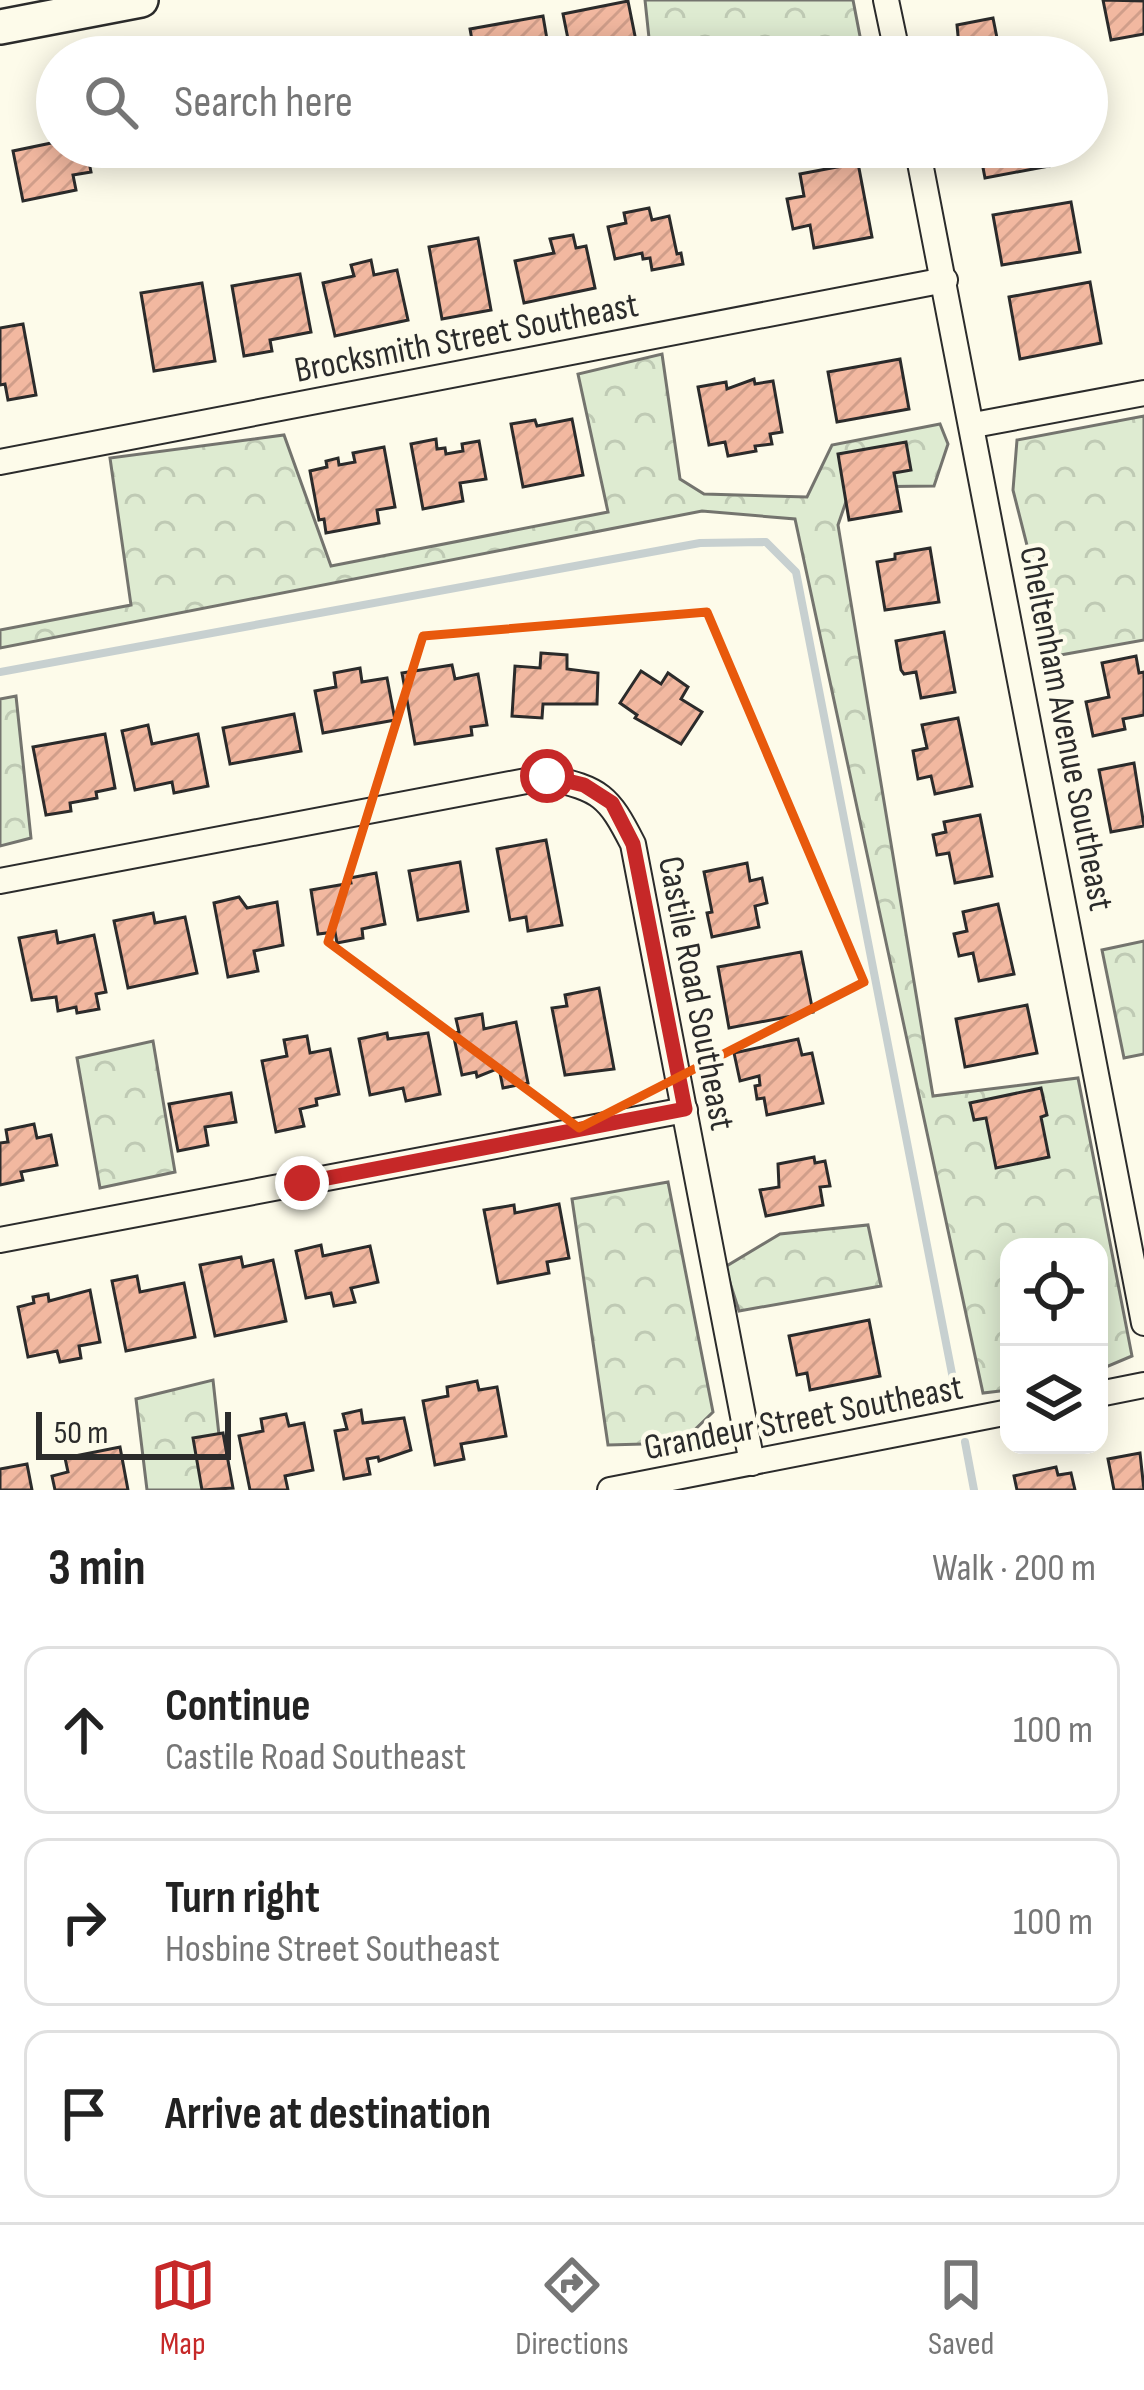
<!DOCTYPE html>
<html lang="en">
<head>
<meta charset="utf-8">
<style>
  body { margin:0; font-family:"Sofia Sans Condensed",sans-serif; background:#f2f2f2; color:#222 }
  .controls { position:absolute; right:36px; bottom:36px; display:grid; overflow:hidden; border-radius:24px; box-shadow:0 6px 30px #0003 }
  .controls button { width:108px; height:108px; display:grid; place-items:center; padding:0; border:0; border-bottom:3px solid #e0e0e0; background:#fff; color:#222; font:60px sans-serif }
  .scale { position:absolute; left:36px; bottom:30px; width:195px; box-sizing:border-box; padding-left:12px; border:6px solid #2b2b2b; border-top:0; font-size:33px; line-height:42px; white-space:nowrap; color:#2b2b2b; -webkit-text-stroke:9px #fdfbea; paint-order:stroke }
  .stop { position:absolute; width:36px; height:36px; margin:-27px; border:9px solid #c62828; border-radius:50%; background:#fff }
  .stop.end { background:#c62828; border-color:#fff; box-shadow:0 3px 12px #0008 }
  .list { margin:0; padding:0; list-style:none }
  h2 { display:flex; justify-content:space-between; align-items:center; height:156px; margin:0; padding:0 48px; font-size:51px }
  h2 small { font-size:39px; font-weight:400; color:#767676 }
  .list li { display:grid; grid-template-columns:78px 1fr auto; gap:36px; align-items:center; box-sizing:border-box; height:168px; margin:0 24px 24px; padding:0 24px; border:3px solid #e0e0e0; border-radius:24px }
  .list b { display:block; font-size:45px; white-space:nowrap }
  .list p { margin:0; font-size:39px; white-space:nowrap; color:#767676 }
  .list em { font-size:39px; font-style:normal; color:#767676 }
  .icon { flex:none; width:66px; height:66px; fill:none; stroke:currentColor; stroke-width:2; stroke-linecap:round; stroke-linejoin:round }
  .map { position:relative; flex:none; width:1144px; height:1490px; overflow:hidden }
  .search { position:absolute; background:#fff; box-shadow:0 6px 30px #0003; left:36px; right:36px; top:36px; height:132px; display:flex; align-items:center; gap:30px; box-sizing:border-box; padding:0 42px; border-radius:66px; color:#767676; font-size:45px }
  .sheet { height:732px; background:#fff }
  nav { display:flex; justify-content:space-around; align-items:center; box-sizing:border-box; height:168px; border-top:3px solid #e0e0e0; background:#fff; font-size:33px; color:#767676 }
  nav a { display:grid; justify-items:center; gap:6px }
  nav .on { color:#c62828 }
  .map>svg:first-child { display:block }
</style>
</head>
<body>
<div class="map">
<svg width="1144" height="1490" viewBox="0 0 1144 1490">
  <defs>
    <pattern id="forest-crowns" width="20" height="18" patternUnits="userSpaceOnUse" patternTransform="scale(3)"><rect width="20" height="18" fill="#deebd1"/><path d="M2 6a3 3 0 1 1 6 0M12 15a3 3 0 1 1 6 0" fill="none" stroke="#bfcab4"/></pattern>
    <pattern id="building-hatch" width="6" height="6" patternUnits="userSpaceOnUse" patternTransform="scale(3)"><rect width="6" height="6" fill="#f2b8a0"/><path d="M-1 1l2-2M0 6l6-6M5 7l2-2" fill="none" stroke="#d09e8a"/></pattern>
  </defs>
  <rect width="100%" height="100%" fill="#fdfbea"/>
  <!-- forest -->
  <g fill="url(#forest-crowns)" stroke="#74746e" stroke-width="3">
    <path d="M645 0H853L864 57H651Z"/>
    <path d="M662 354 680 479 704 494 807 497 832 445 940 424 948 444 934 486 851 487 838 525 933 1096 1078 1078 1132 1356 1099 1370V1247H1009V1390L983 1393 795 519 702 511 0 648V630L131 605 110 458 284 435 331 566 608 512 578 374Z"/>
    <path d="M1144 416V640L1055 656 1013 490 1017 440Z"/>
    <path d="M16 696 31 838 0 846V699Z"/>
    <path d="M1144 941V1054L1124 1058 1102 950Z"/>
    <path d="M153 1041 175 1172 100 1188 77 1058Z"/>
    <path d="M668 1182 713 1412 681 1443 608 1445 572 1199Z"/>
    <path d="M868 1225 881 1286 739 1311 725 1267 780 1234Z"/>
    <path d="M213 1380 225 1490H147L136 1399Z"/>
  </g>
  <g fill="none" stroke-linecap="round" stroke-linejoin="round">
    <!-- stream -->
    <g stroke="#c7d0d0" stroke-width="8">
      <path d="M0 672 700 543 766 542 796 572 955 1389"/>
      <path d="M965 1442 974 1490"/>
    </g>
  </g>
  <!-- building -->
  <g fill="url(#building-hatch)" stroke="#2b2b2b" stroke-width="3">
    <path d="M1103 0 1144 1V34L1111 40Z"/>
    <path d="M628 1 636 41 571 54 563 14Z"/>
    <path d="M543 16 550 57H475L470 29Z"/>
    <path d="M993 18 997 38 1025 39 1028 53 960 57 957 25Z"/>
    <path d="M57 112V147H86L91 172 73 175 76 190 23 201 13 151 56 142 50 114Z"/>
    <path d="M112 147H177L179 153 116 166Z"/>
    <path d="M979 147H1046L1049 166 985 178Z"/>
    <path d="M858 163 872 237 814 248 810 225 793 229 787 199 804 196 800 174Z"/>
    <path d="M1071 202 1080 252 1002 265 993 215Z"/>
    <path d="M649 208 652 220 669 216 677 254 681 253 683 264 652 270 650 258 643 259 642 253 615 259 608 227 626 223 624 213Z"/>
    <path d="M573 235 576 248 586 246 595 288 524 303 515 261 554 253 550 239Z"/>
    <path d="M478 238 491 310 442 319 429 247Z"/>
    <path d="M371 260 374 275 397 270 408 320 335 336 323 283 354 276 351 265Z"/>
    <path d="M300 274 311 332 270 340 272 351 244 356 232 286Z"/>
    <path d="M1090 282 1101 343 1020 359 1009 297Z"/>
    <path d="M202 283 215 361 154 371 141 293Z"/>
    <path d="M23 324 36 395 8 400 5 384 0 385V328Z"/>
    <path d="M900 359 909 409 837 422 828 372Z"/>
    <path d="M754 379 755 384 773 381 782 432 770 434 772 444 755 446 756 451 728 456 725 442 709 445 698 387 726 382 727 389Z"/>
    <path d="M572 419 583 475 523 487 511 424 535 420 537 426Z"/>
    <path d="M436 439 437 449 445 448 446 454 463 451 462 444 479 441 486 479 460 483 463 501 423 509 411 444Z"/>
    <path d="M906 442 911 470 894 473 901 511 849 520 838 454Z"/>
    <path d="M384 447 395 507 377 510 379 523 326 533 324 519 319 520 310 471 327 467 326 461 338 458 339 465 355 462 353 453Z"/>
    <path d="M930 548 939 602 885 610 877 562 895 559V554Z"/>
    <path d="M944 632 955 692 921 698 916 672 904 674 901 670 896 641Z"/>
    <path d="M541 653 567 655V669L598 673 597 704H543L542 718 512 716 515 666 540 668Z"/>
    <path d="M1136 656 1139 673 1144 672V715L1123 719 1125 729 1093 736 1086 702 1109 697 1102 663Z"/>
    <path d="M452 665 455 679 478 674 487 725 471 727 472 735 415 744 402 673Z"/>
    <path d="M360 668 362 682 387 678 395 720 323 733 315 691 336 687 334 673Z"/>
    <path d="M641 671 661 684 668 673 688 687 681 699 702 712 681 744 635 718 637 715 620 703Z"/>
    <path d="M294 714 301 751 230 764 223 728Z"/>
    <path d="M958 718 972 786 935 794 931 776 918 779 913 751 927 748 922 725Z"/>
    <path d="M148 725 152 744 198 734 208 786 174 793 172 782 135 790 122 731Z"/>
    <path d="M105 734 115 788 96 792 97 798 70 803 71 811 46 815 33 747Z"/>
    <path d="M1134 763 1144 826 1111 832 1099 770Z"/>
    <path d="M980 815 992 876 955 883 949 853 937 855 933 835 946 832 944 822Z"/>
    <path d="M546 840 562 925 528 931 526 917 510 920 497 849Z"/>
    <path d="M460 862 468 911 418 920 409 871Z"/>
    <path d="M747 863 750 881 762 878 767 903 755 906 759 927 712 937 707 913 712 912 704 872Z"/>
    <path d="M376 873 385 924 362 929 363 938 337 943 335 932 318 934 311 890 351 883 350 878Z"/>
    <path d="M239 897 247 908 277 902 283 945 254 951 258 971 228 977 214 903Z"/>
    <path d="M998 904 1014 974 979 981 973 953 959 956 954 934 967 931 963 912Z"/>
    <path d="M153 913 155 923 185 917 197 973 128 988 114 921Z"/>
    <path d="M56 931 58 943 94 935 106 992 96 994 99 1009 77 1013 76 1007 58 1011 56 997 32 1000 19 938Z"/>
    <path d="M801 952 813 1012 729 1028 718 967Z"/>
    <path d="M599 988 614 1069 565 1075 552 1008 567 1006 565 995Z"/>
    <path d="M1027 1005 1037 1053 965 1067 956 1019Z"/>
    <path d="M482 1014 484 1029 516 1022 528 1083 503 1088 499 1068 477 1077 476 1072 462 1075 453 1033 459 1032 456 1019Z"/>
    <path d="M387 1033 388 1039 428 1033 440 1094 406 1101 403 1088 370 1095 359 1039Z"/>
    <path d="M307 1036 310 1053 330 1049 339 1094 316 1099 317 1105 300 1109 304 1126 276 1132 262 1061 287 1056 284 1040Z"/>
    <path d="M798 1039 802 1055 812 1053 823 1103 767 1115 764 1098 757 1099 755 1086 760 1085 759 1076 740 1081 734 1053Z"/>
    <path d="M1041 1088 1047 1115 1041 1117 1049 1157 996 1168 986 1118 974 1120 970 1103Z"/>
    <path d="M231 1093 236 1122 205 1127 208 1145 178 1151 169 1104Z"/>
    <path d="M34 1124 37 1138 51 1135 57 1165 21 1172 23 1180 0 1185V1143L8 1142 6 1130Z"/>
    <path d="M814 1157 815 1163 825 1161 830 1186 820 1187 823 1205 766 1216 760 1190 779 1187 778 1164Z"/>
    <path d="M559 1204 569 1258 547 1262 549 1273 498 1283 484 1210 514 1205 515 1213Z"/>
    <path d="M321 1245 323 1256 370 1246 378 1282 351 1288 355 1302 334 1306 331 1293 306 1298 296 1251Z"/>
    <path d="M241 1257 243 1267 273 1260 286 1321 215 1336 200 1265Z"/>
    <path d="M137 1276 140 1292 184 1283 195 1337 126 1351 112 1281Z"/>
    <path d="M90 1290 100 1342 79 1346 81 1358 60 1362 57 1351 28 1357 18 1307 34 1303 33 1297 48 1294 49 1301Z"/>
    <path d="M869 1320 880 1376 810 1390 807 1373 797 1375 789 1336Z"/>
    <path d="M477 1381 479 1390 497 1387 506 1436 461 1444 464 1459 435 1465 423 1401 448 1396 447 1387Z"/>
    <path d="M361 1410 363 1423 404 1418 411 1450 379 1461 378 1457 367 1459 370 1474 344 1479 335 1431 347 1429 343 1414Z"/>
    <path d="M286 1414 289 1426 304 1423 313 1470 285 1476 288 1490H250L239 1436 263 1431 261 1419Z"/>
    <path d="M223 1433 233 1488 202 1490 193 1438Z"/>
    <path d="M120 1447 128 1490H55L52 1476 68 1472 65 1458Z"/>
    <path d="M1140 1453 1144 1490H1114L1108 1459Z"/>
    <path d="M27 1464 32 1490H0V1469Z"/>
    <path d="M1056 1467 1058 1475 1071 1473 1075 1490H1017L1014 1476Z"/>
  </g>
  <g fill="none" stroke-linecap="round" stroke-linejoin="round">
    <!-- street casing -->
    <g stroke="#2b2b2b" stroke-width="28">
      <g id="street">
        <path d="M886 0 898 57"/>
        <path d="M917 147 1144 1323"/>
        <path d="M974 425 1144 393"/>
        <path d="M0 462 945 280"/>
        <path d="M0 881 547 777C601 790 608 795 633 844L752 1463"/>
        <path d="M0 1240 685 1110"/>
        <path d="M1099 1394 1144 1385"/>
        <path d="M610 1490 1009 1412"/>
      </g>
    </g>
    <!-- secondary casing -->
    <g stroke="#2b2b2b" stroke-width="38">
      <path id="secondary" d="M0 27 141 0"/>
    </g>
    <!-- street -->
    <use href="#street" stroke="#fdfbea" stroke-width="24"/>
    <!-- secondary -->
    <use href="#secondary" stroke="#fdfbea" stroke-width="33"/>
  </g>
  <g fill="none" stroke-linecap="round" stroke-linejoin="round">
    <!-- route -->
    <path stroke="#c62828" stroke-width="15" d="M302 1183 685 1109 633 844 612 803 584 785 547 776"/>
  </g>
  <!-- marked area -->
  <path fill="none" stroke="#e8590c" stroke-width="9" stroke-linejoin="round" d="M707 612 864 982 579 1128 328 942 423 636Z"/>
  <g text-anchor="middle" stroke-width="9" stroke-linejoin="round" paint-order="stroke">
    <!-- street labels -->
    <g font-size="36" fill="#2b2b2b" stroke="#fdfbea">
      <text transform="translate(466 336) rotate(-11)" y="13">Brocksmith Street Southeast</text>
      <text transform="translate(1068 728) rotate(79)" y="13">Cheltenham Avenue Southeast</text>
      <text transform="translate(698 993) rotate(79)" y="13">Castile Road Southeast</text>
      <text transform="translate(803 1416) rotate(-11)" y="13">Grandeur Street Southeast</text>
    </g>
  </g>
</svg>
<div class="controls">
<button><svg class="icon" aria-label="locate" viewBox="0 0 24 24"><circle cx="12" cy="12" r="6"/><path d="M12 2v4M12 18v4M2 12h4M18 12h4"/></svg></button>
<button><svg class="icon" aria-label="layers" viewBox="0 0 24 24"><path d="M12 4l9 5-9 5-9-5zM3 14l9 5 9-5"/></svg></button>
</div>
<div class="scale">50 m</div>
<div class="stop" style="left:547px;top:776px"></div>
<div class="stop end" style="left:302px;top:1183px"></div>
<div class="search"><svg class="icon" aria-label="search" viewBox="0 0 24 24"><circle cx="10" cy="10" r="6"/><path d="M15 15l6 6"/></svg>Search here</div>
</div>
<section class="sheet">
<h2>3 min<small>Walk · 200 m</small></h2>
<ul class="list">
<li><svg class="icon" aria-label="ahead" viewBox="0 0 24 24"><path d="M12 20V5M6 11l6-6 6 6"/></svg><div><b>Continue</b><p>Castile Road Southeast</p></div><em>100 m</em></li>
<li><svg class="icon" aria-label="right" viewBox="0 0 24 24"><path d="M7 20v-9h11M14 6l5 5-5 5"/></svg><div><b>Turn right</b><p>Hosbine Street Southeast</p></div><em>100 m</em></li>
<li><svg class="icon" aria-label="arrive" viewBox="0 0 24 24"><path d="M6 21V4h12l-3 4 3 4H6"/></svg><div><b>Arrive at destination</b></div></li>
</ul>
</section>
<nav>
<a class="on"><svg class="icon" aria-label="map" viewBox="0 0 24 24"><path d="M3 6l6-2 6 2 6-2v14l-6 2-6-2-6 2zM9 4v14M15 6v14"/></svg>Map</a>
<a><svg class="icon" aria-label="directions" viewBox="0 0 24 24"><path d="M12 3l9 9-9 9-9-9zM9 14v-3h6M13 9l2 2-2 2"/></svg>Directions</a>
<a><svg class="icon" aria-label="saved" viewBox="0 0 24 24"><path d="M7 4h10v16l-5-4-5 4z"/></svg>Saved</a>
</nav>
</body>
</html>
